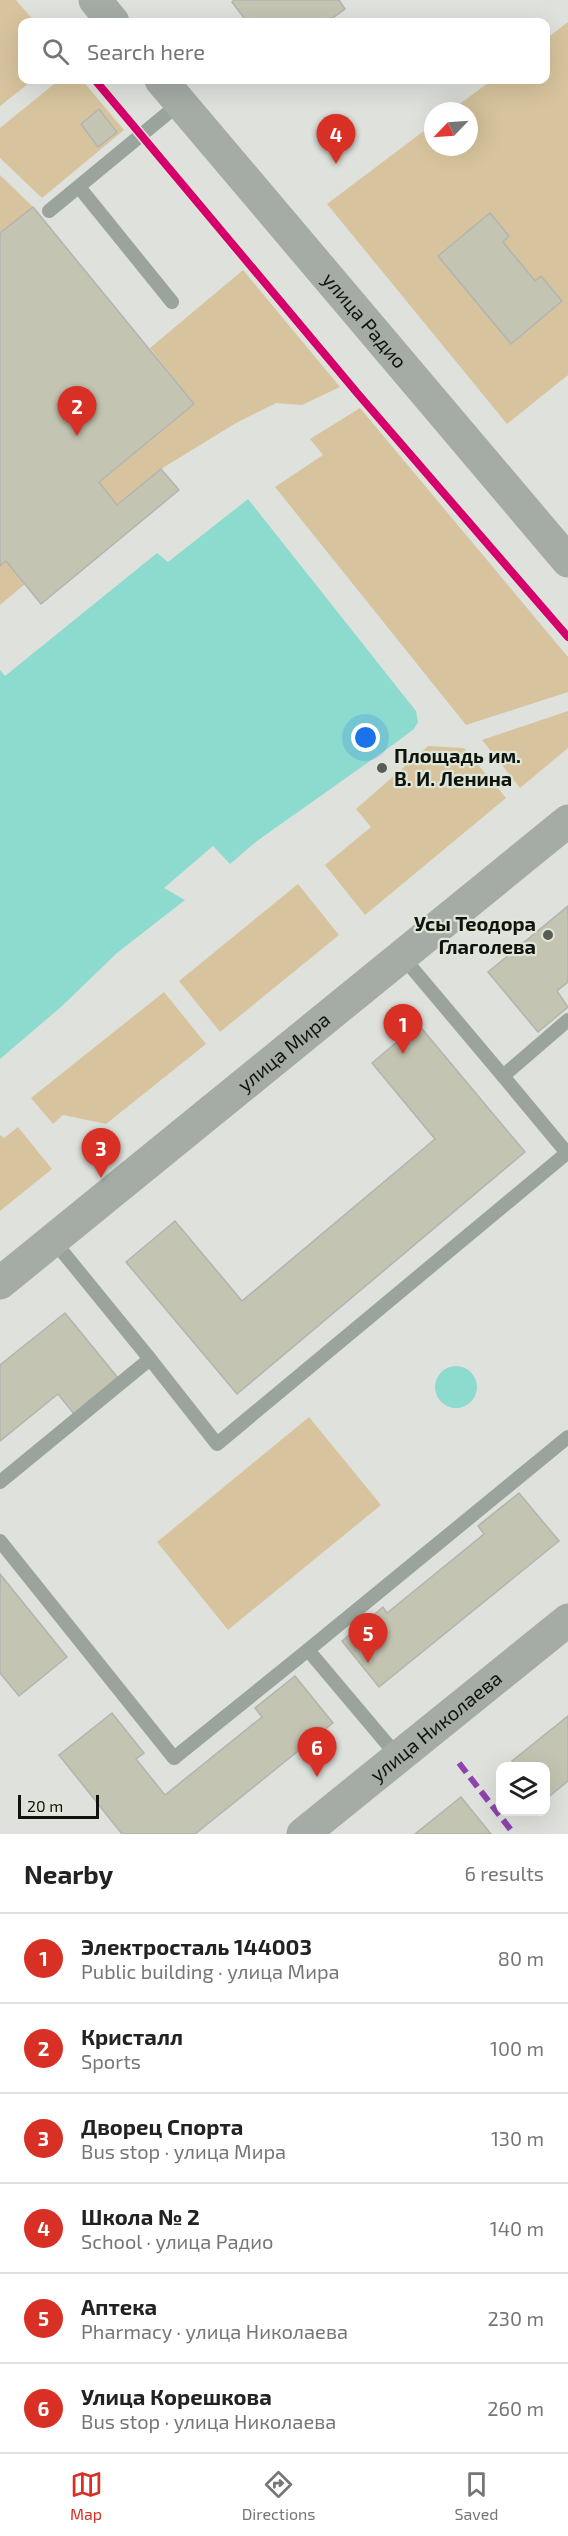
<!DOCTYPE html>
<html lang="en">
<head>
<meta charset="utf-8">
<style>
  body { margin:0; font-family:"Exo 2",sans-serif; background:#f2f2f2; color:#222 }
  .controls { position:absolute; right:18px; bottom:18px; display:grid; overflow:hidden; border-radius:12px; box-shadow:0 6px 24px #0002 }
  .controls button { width:54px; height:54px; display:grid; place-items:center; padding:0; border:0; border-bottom:2px solid #e0e0e0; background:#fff; color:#222; font:30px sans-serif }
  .compass { position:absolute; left:424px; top:102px; width:54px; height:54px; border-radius:50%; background:#fff; box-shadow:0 6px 24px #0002; rotate:245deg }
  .scale { position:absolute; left:18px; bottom:15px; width:81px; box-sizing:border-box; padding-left:6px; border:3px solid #11130f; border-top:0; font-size:16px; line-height:21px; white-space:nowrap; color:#11130f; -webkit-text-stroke:4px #dee6d8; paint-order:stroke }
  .you { position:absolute; left:366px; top:738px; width:21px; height:21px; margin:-15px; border:4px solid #fff; border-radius:50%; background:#1a73e8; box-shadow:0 0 0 9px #1a73e833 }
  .badge { display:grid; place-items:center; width:39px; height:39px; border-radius:50%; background:#d93025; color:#fff; font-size:20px; font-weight:700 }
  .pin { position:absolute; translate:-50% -50px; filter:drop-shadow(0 2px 3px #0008) }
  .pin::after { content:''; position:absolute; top:32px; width:21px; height:18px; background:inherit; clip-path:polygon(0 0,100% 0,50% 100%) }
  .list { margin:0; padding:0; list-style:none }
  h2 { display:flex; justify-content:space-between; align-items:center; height:78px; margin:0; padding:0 24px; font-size:26px }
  h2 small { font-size:20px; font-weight:400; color:#767676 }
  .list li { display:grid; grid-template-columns:39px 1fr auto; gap:18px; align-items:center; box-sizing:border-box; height:90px; padding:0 24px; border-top:2px solid #e0e0e0 }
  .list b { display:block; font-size:22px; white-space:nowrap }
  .list p { margin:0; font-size:20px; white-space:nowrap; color:#767676 }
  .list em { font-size:20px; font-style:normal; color:#767676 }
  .icon { flex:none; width:33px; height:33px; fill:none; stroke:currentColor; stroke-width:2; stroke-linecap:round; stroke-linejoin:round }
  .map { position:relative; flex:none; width:568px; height:1834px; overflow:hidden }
  .search { position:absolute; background:#fff; box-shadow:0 6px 24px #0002; left:18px; right:18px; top:18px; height:66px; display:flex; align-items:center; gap:15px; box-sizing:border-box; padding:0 21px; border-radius:12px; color:#767676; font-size:22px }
  .sheet { height:618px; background:#fff }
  nav { display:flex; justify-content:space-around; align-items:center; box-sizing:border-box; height:84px; border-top:2px solid #e0e0e0; background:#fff; font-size:16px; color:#767676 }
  nav a { display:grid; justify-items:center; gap:3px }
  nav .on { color:#d93025 }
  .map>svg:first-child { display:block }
</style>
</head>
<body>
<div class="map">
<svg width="568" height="1834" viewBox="0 0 568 1834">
  <rect width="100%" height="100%" fill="#dfe2dc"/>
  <!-- green -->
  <g fill="#d7c49e">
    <path d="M0 0H16L35 22H22V80H33L0 106Z"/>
    <path d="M568 22V375L507 424 327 204 433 124V147H469V111H450L492 80H546V39Z"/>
    <path d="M59 80H82L124 130 42 198 0 158V128Z"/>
    <path d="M0 175 33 207 0 233Z"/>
    <path d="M243 270 340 387 302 405 276 403 236 423 161 469 117 505 99 482 194 404 150 348Z"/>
    <path d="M360 408 568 657V692L466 725 275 487 323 455 310 439Z"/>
    <path d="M6 561 25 584 0 605V566Z"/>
    <path d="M568 711V748L520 788 482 740Z"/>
    <path d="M428 746 464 748 506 798 365 915 325 865 371 827 356 809Z"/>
    <path d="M298 884 339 935 220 1032 179 981Z"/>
    <path d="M164 992 206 1044 106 1124 63 1115 53 1124 31 1098Z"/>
    <path d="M18 1127 52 1169 0 1211V1135L4 1138Z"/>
    <path d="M309 1417 381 1505 228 1630 157 1542Z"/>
  </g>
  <!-- water -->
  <g fill="#8ddbce">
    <path d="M248 499 416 711 418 722 414 729 394 744 257 841 230 864 213 846 164 888 185 900 117 953 61 1007 0 1059V670L5 676 157 553 168 562Z"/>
    <circle cx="456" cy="1387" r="21"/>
  </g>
  <!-- building -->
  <g fill="#c3c4b1" stroke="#b2b4ae" stroke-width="1.5">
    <path d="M234 0H339L345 9 327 22H247L232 2Z"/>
    <path d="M99 109 117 132 98 147 81 124Z"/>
    <path d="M33 207 194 404 99 482 117 505 161 469 179 490 41 604 6 561 0 566V233Z"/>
    <path d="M490 213 509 236 503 242 535 281 541 276 562 301 511 344 438 256Z"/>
    <path d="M568 906V982L557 991 568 1007 538 1032 488 972Z"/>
    <path d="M418 1024 525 1152 237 1394 126 1262 175 1221 242 1301 435 1139 372 1063Z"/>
    <path d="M65 1313 118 1378 74 1414 58 1394 0 1441V1365Z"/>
    <path d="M519 1493 559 1541 379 1687 342 1641 383 1607 387 1613 484 1534 478 1526Z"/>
    <path d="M0 1574 67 1657 19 1696 0 1673Z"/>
    <path d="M295 1676 333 1723 195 1834H122L59 1755 112 1713 144 1753 136 1759 165 1795 262 1717 255 1708Z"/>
    <path d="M568 1716V1781L546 1799V1766H517L512 1761Z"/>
    <path d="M461 1797 491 1834H415Z"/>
  </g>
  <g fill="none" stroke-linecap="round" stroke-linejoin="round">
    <!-- lane -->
    <g stroke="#9aa49d" stroke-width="14">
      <path d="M79 187 172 302"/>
      <path d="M49 211 180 103"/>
      <path d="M402 956 503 1076 568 1020"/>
      <path d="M150 1359 217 1444 567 1153 503 1076"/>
      <path d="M0 1482 150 1359 53 1240"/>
      <path d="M0 1541 174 1758 308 1650"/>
      <path d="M399 1758 308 1650 568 1437"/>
    </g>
    <!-- secondary -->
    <g stroke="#a4aca5" stroke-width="33">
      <path d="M95 0 113 22"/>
      <path id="s1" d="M161 80 568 561"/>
      <path id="s2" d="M0 1283 568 821"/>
      <path id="s3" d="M303 1834 568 1620"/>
    </g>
    <!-- quiet -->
    <path stroke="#8e44ad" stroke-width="6" stroke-dasharray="12 6" stroke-linecap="butt" d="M459 1763 514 1834"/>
    <!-- cycleway casing -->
    <g stroke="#dee6d8" stroke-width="11">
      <path id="cycleway" d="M95 80 358 394 568 637"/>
    </g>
    <!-- cycleway -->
    <use href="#cycleway" stroke="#d6006c" stroke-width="8"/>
  </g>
  <!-- markers -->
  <g fill="#595b57" stroke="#dee6d8" stroke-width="2">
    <circle cx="382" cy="768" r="6"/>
    <circle cx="548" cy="935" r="6"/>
  </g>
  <g text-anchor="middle" stroke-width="4.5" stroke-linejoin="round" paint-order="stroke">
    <!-- street labels -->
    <g font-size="20" fill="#11130f" stroke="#dee6d8">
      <text dy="7" stroke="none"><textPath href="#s1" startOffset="315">улица Радио</textPath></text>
      <text dy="7" stroke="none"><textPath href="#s2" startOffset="366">улица Мира</textPath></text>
      <text dy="7" stroke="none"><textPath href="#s3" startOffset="171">улица Николаева</textPath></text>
    </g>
    <!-- poi labels -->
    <g font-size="20" font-weight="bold" fill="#11130f" stroke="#dee6d8" text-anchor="start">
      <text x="394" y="763">Площадь им.<tspan x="394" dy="23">В. И. Ленина</tspan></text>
      <text x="536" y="931" text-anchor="end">Усы Теодора<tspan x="536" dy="23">Глаголева</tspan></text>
    </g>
  </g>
</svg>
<div class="controls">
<button><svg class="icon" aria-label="layers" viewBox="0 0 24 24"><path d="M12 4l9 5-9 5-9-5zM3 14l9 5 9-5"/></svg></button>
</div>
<svg class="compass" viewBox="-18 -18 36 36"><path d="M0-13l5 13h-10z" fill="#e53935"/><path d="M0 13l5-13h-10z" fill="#767676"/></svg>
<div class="scale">20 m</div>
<div class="you"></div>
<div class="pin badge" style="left:403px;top:1054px">1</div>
<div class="pin badge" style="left:77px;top:436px">2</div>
<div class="pin badge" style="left:101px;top:1178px">3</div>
<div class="pin badge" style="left:336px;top:164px">4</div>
<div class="pin badge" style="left:368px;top:1663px">5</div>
<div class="pin badge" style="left:317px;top:1777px">6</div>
<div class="search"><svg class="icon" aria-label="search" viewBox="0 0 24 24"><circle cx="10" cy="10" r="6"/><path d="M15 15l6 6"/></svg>Search here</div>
</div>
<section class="sheet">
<h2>Nearby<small>6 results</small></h2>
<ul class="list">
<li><span class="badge">1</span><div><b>Электросталь 144003</b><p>Public building · улица Мира</p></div><em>80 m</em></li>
<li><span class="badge">2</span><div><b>Кристалл</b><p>Sports</p></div><em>100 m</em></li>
<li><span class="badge">3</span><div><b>Дворец Спорта</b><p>Bus stop · улица Мира</p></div><em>130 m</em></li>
<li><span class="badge">4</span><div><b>Школа № 2</b><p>School · улица Радио</p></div><em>140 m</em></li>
<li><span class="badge">5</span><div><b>Аптека</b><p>Pharmacy · улица Николаева</p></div><em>230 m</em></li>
<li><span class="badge">6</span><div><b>Улица Корешкова</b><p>Bus stop · улица Николаева</p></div><em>260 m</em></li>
</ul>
</section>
<nav>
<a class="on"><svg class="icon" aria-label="map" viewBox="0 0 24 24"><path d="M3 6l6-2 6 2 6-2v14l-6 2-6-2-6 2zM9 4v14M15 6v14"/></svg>Map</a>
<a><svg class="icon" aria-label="directions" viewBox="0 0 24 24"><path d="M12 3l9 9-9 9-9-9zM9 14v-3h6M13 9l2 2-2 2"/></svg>Directions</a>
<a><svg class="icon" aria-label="saved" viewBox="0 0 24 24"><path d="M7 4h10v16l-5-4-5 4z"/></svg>Saved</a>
</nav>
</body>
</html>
